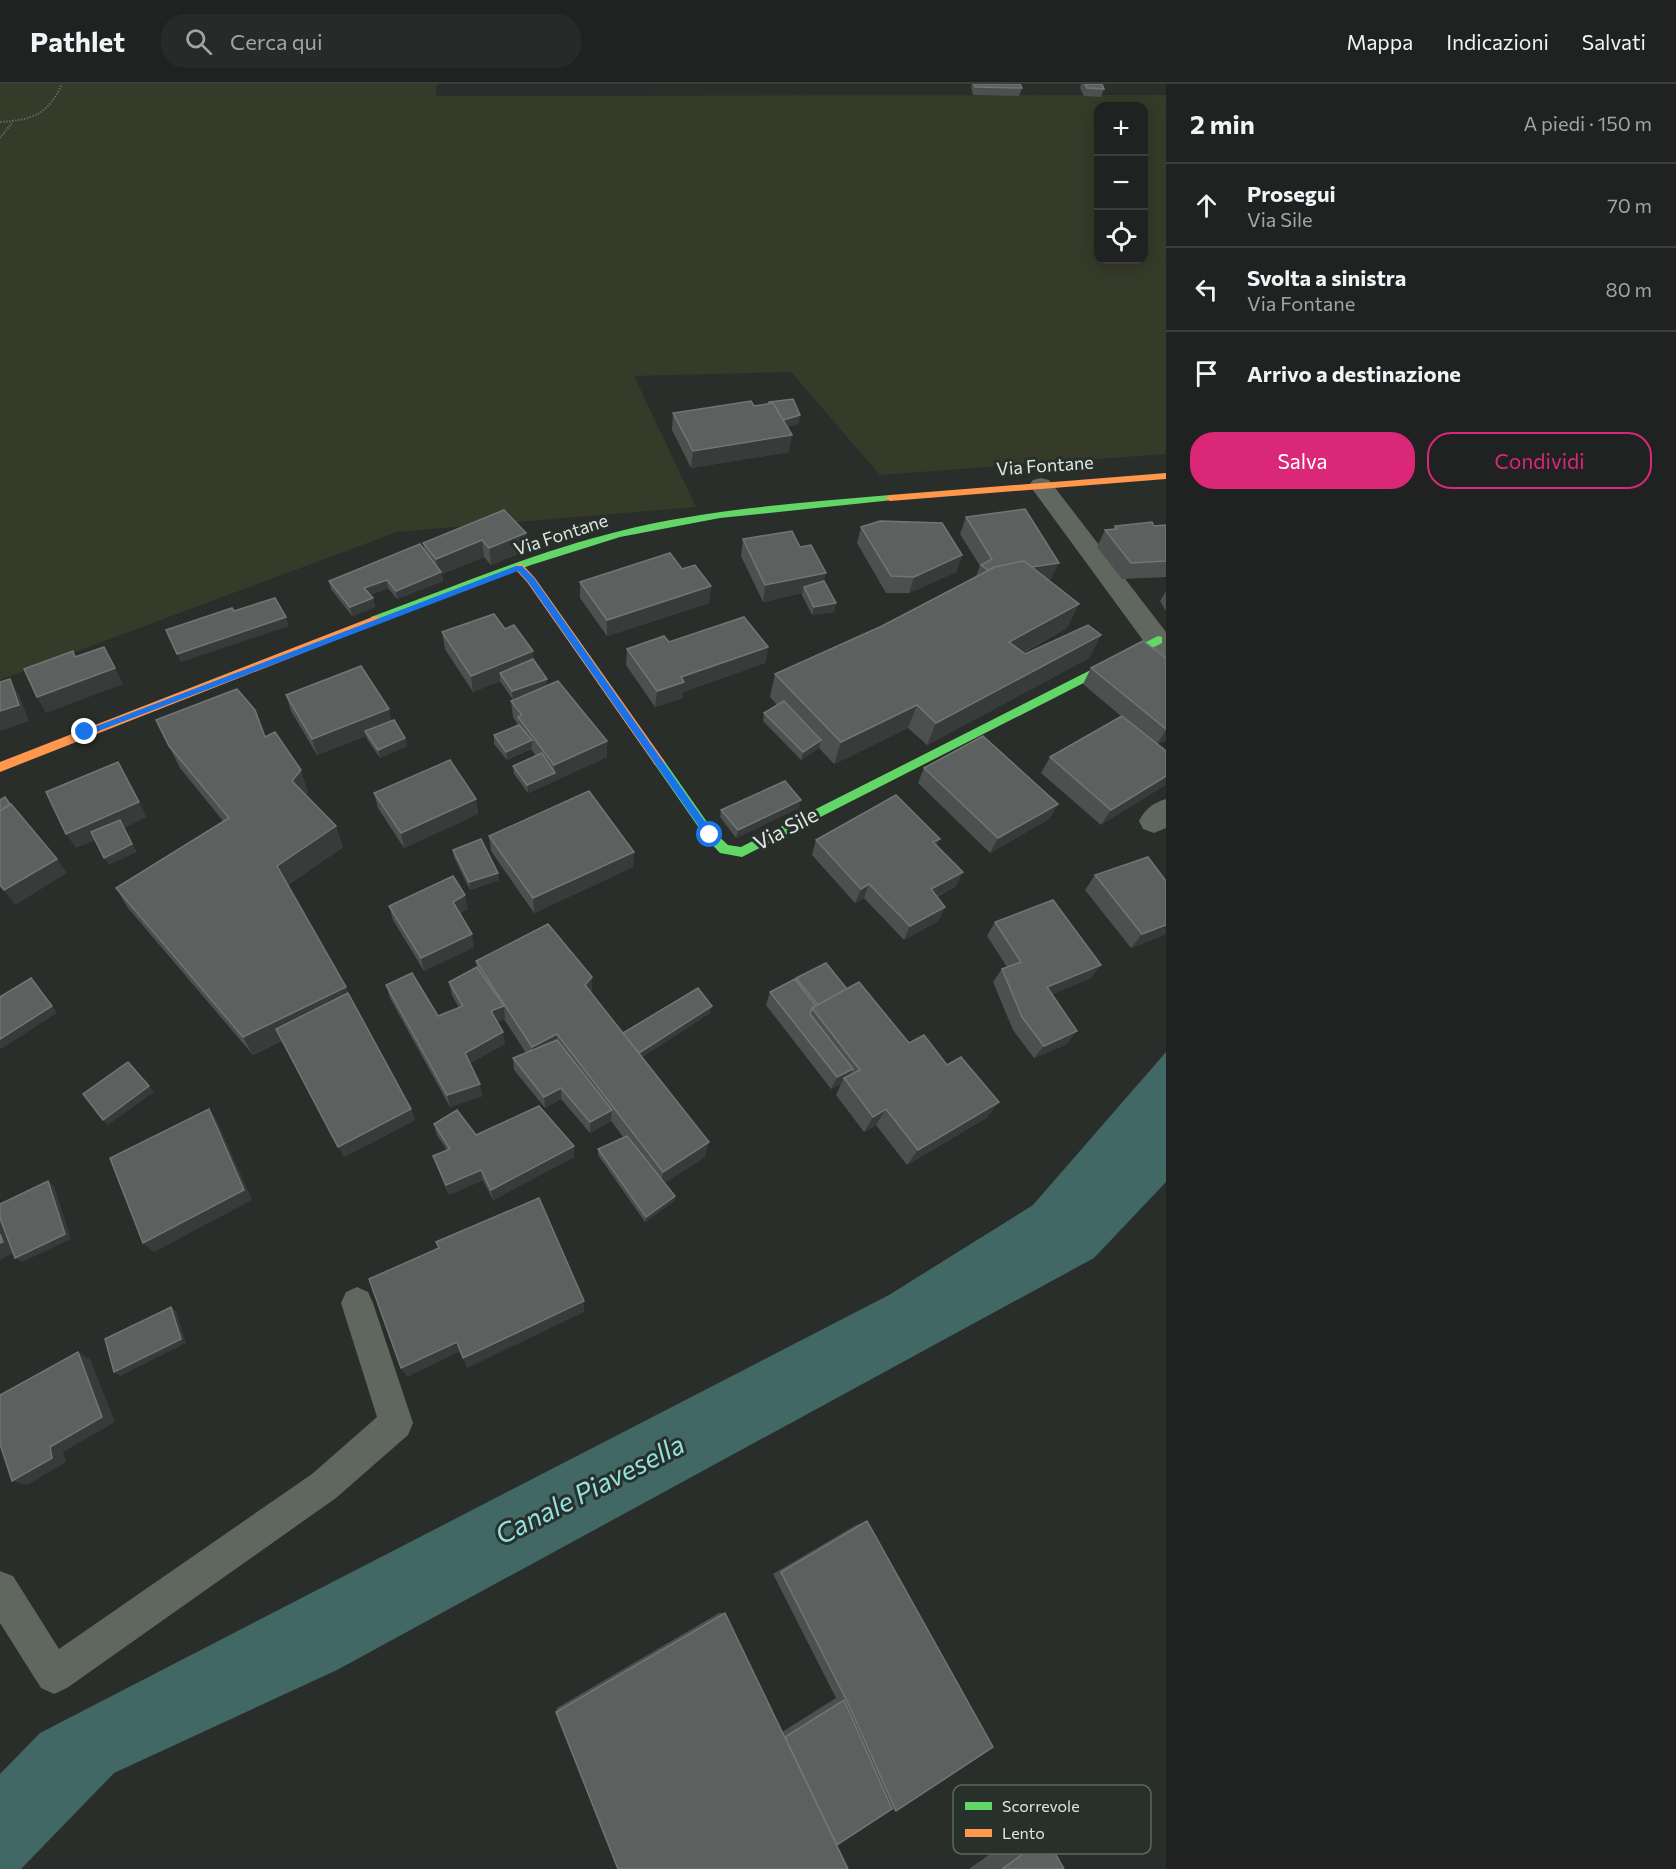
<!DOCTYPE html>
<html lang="it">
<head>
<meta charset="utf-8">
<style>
  body { margin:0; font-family:Commissioner,sans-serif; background:#272a29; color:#f1f3f6 }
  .controls { position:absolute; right:18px; top:18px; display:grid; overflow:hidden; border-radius:12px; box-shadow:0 3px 15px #0003 }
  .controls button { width:54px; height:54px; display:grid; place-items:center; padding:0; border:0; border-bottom:2px solid #3c3f3e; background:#1f2220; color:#f1f3f6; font:30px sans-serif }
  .stop { position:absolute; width:18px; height:18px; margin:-14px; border:4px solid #1a73e8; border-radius:50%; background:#fff }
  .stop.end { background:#1a73e8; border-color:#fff; box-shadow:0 2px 6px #0008 }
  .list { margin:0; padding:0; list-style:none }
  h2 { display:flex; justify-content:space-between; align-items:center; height:78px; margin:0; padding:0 24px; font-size:26px }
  h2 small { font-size:20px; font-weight:400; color:#a1a4a5 }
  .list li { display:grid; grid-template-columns:39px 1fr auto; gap:18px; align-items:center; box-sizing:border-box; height:84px; padding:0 24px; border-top:2px solid #3c3f3e }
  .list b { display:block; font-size:22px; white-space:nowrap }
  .list p { margin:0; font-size:20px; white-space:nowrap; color:#a1a4a5 }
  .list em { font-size:20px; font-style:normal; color:#a1a4a5 }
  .actions { display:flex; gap:12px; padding:18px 24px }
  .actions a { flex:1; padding:14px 0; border:2px solid #db2777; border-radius:24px; text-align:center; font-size:21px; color:#db2777 }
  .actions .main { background:#db2777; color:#fff }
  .icon { flex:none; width:33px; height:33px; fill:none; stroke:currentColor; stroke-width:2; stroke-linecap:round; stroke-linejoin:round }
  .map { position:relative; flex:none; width:1166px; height:1785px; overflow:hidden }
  header { display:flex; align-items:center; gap:36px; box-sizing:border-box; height:84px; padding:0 30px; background:#1f2220; border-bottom:2px solid #3c3f3e }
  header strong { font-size:28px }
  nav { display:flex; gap:33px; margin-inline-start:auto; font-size:21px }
  .search { width:420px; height:54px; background:#272a29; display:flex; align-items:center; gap:15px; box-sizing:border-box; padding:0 21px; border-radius:24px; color:#a1a4a5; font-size:22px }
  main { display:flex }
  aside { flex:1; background:#1f2220 }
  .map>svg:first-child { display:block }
</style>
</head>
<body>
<header>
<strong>Pathlet</strong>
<div class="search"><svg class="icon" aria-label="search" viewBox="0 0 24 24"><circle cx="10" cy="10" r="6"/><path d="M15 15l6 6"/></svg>Cerca qui</div>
<nav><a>Mappa</a><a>Indicazioni</a><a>Salvati</a></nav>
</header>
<main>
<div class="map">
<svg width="1166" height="1785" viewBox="0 0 1166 1785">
  <rect width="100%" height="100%" fill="#292e2b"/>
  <!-- green -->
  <path fill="#363a29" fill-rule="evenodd" d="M0 0H437L436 12 1166 11V370L880 391 791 288 634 292 696 423 397 448 0 596ZM1098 22H1144V176H1098Z"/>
  <!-- water -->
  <path fill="#416865" d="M1166 968V1098L1094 1174 337 1586 114 1689 21 1785H0V1690L40 1649 889 1211 1033 1121Z"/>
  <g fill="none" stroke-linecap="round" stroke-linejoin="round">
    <!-- path -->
    <g stroke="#626861" stroke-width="2" stroke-dasharray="1.5 1.5" stroke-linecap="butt">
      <path d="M0 38C32 36 48 31 62 0"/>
      <path d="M0 54 12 39"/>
    </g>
    <!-- lane -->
    <path fill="#60675e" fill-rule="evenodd" d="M357 1203 368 1208 373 1219 413 1339 408 1351 336 1414 67 1604 54 1610 41 1604 0 1539V1487L13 1492 59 1565 312 1390 377 1333 341 1219 346 1208Z"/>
    <!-- street -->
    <g fill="#60675e" fill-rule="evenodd">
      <path d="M1041 394 1049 396 1166 548V576L1156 574 1033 406 1029 401 1033 396Z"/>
      <path d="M1166 715V744L1154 749 1143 745 1139 737C1145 725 1153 719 1166 715Z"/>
    </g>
    <!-- fast -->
    <g fill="#63d668" fill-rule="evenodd">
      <path d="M890 411 895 414 893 416 720 434 620 453 531 481 379 539 375 540 370 536 371 533C453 503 535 468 620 447 708 425 800 419 890 411Z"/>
      <path d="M1158 552 1162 553V559L742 773 720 769 706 754 653 678 655 675H663L714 748 728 761 741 763Z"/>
    </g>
    <!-- slow -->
    <g fill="#ff974d" fill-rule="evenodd">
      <path d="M1166 389V395L890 417 885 414 890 411Z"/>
      <path d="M519 480 523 481 535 494 663 675 665 678 663 681H655L527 498 515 485 514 483Z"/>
      <path d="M375 532 379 533V539L0 688V678Z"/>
    </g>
  </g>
  <!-- wall -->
  <g fill="#4c514f">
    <path d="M972 0H1020L1022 4 1019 12 973 11 971 3Z"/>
    <path d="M1081 0H1102L1104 5 1101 13 1084 12 1080 4Z"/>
    <path d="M754 322 800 331 798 340 787 343 789 368 691 384 672 346 673 329Z"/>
    <path d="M966 433 1051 495 1048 496 1067 544 1023 569 1025 570 1101 551 1089 574 927 661 908 644 834 680 819 664 801 676 763 637 764 629 777 621 770 613 775 590 882 542 976 492 980 482 960 450Z"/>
    <path d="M1166 441V493L1122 495 1097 463 1105 446 1113 445 1115 442Z"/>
    <path d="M861 443 962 471 956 488 909 509H886L857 459Z"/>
    <path d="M526 449 527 466 491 481 484 473 442 490 443 497 397 515 388 504 370 511 373 514 375 523 352 532 331 505 329 497 425 467 423 459Z"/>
    <path d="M743 455 800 463 824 497 836 519 834 528 812 531 802 511V509L763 518 741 472Z"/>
    <path d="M682 485 711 502 709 519 607 552 580 514V498Z"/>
    <path d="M1166 507V527L1160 517Z"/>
    <path d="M505 545 533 575 547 602 607 673 528 709 514 690 513 682 536 672 531 665 507 676 494 660V651L518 641 513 633 511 617 530 609 513 616 500 597 473 608 445 565 442 548Z"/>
    <path d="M669 558 768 563 765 579 683 608V614L655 623 626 581 627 565Z"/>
    <path d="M1166 574V656L1158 660 1101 741 1041 689 1050 673 1121 632 1083 600 1091 584Z"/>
    <path d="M286 611 389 625 391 637 405 654 407 662 380 674 367 655 366 652 317 671 291 627Z"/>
    <path d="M156 636 265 653 308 708 306 711 343 763 288 801 346 903 348 909 411 1025 415 1036 344 1073 282 957 253 971 128 824 116 804 223 737 180 684Z"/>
    <path d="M924 684 1058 720 1049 735 990 769 918 699Z"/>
    <path d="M374 709 476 715 478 730 404 764 378 724Z"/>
    <path d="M799 724 736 754 720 733 721 726Z"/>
    <path d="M489 752 634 768 633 783 534 829 491 767Z"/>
    <path d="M816 756 937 762 956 802 937 813 945 823 938 837 904 856 864 814 855 819 812 771Z"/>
    <path d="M453 766 499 796 470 806 454 773Z"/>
    <path d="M1095 791 1166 797V850L1131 864 1085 806Z"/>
    <path d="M389 822 468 825 460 829 474 863 424 887 393 836Z"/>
    <path d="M995 838 1091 894 1052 910 1067 960 1034 974 1013 946 993 898 1002 885 1007 883 987 852Z"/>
    <path d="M476 877 592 893V909L623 949 710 929 642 973 705 1073 664 1099 675 1112 674 1117 645 1138 598 1071V1065L624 1054 611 1037 590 1049 561 1015 545 1024 514 986 513 974 526 969 504 935 498 938 505 960 470 979 482 1012 450 1023 390 914 386 901 438 932 459 924 452 911 449 898 477 883Z"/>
    <path d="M796 894 847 905 909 959 947 981 999 1018 986 1034 907 1081 876 1041 864 1048 836 1011 841 1000 831 1005 766 921 770 908 796 896Z"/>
    <path d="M434 1040 476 1051 574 1062V1073L493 1116 483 1096 449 1111 437 1083 433 1072 447 1066 437 1051Z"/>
    <path d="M867 1437 896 1727 892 1725 556 1628 557 1624 719 1529H725L782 1648 836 1614 773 1490 856 1441Z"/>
    <path d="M1027 1744 1046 1753 1064 1785H969Z"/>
  </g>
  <!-- shaded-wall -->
  <g fill="#373c3a">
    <path d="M800 331 798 340 776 346 777 337Z"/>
    <path d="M792 351 789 368 691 384 693 367Z"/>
    <path d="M526 449 527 466 491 481 489 464Z"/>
    <path d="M482 456 484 473 442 490 443 497 397 515 396 507 438 489 436 475Z"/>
    <path d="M962 471 956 488 909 509 914 493Z"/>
    <path d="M1059 479 1051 495 986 506 992 490Z"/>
    <path d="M826 489 822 505 804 503 802 509 763 518 765 501Z"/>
    <path d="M387 496 388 504 366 513 364 504Z"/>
    <path d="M711 502 709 519 607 552V536Z"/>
    <path d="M373 514 375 523 352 532 350 523Z"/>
    <path d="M836 519 834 528 812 531 814 523Z"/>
    <path d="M1079 520 1067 544 999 581 1009 558Z"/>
    <path d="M286 533 289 542 181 578 177 570Z"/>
    <path d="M1101 551 1089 574 927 661 936 639Z"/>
    <path d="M768 563 765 579 683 608V614L655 623 657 607 681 593Z"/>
    <path d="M533 567 534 584 500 589V597L473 608 471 592Z"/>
    <path d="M115 584 123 600 46 629 37 613Z"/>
    <path d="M10 595 19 611 29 637 0 647V627Z"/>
    <path d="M547 595V603L513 616 512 607Z"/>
    <path d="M917 621 908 644 834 680 841 658Z"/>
    <path d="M389 625 392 641 365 647 366 652 317 671 312 655Z"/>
    <path d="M1166 646V656L1156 661Z"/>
    <path d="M405 654 407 662 380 674 378 666Z"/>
    <path d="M532 656V664L507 676 506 668Z"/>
    <path d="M821 656 819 664 801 676 803 668Z"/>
    <path d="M607 657V673L555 697 554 681Z"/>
    <path d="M118 678 147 733 124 744 137 768 109 781 104 774 124 744 76 764 66 750Z"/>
    <path d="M301 686 308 708 299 718 292 697Z"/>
    <path d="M555 689V697L528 709 527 701Z"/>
    <path d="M1166 692V701L1101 741 1111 726Z"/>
    <path d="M476 715 478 730 404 764 401 749Z"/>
    <path d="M801 716 799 724 736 754 738 746Z"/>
    <path d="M1058 720 1049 735 990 769 998 754Z"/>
    <path d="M336 742 343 763 286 802 277 782Z"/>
    <path d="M940 755 933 770V758Z"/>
    <path d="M634 768 633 783 534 829 533 814Z"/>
    <path d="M57 775 67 789 15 821 4 806Z"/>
    <path d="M963 788 956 802 924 819 931 805Z"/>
    <path d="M498 789 499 796 470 806 469 798Z"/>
    <path d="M869 800 864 814 855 819 861 805Z"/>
    <path d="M465 811 468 825 455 832 453 818Z"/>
    <path d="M945 823 938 837 904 856 910 842Z"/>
    <path d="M1166 841V850L1131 864 1142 850Z"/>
    <path d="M472 850 474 863 424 887 421 874Z"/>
    <path d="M1101 881 1091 894 1038 916 1047 903Z"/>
    <path d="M592 893V912L585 901Z"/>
    <path d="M31 894 57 929 1 965 0 964V955Z"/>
    <path d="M346 903 352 922 253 971 243 953Z"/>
    <path d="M504 922 505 935 493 940 491 927Z"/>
    <path d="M712 922 710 929 631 980V974Z"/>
    <path d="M1077 947 1067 960 1034 974 1044 962Z"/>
    <path d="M503 948 505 960 467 981 465 969Z"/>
    <path d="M557 950 558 968 533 980 532 963Z"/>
    <path d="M853 985 847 997 844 994 841 1000 831 1005 837 993Z"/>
    <path d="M480 1000 482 1012 450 1023 447 1011Z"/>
    <path d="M149 1002 154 1008 108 1041 103 1036Z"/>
    <path d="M561 1004V1015L545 1024 544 1013Z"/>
    <path d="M999 1018 986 1034 907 1081 918 1066Z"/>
    <path d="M209 1025 217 1037 252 1116 154 1168 143 1159Z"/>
    <path d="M411 1025 415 1036 344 1073 338 1063Z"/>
    <path d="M886 1025 876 1041 864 1048 873 1033Z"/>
    <path d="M612 1026 611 1037 590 1049V1038Z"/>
    <path d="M709 1058 705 1073 660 1102 663 1088Z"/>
    <path d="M574 1062V1073L493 1116 491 1106Z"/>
    <path d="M481 1086 483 1096 449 1111 446 1101Z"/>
    <path d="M48 1097 54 1102 71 1155 22 1178 15 1174Z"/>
    <path d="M675 1112 674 1117 645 1138 646 1133Z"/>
    <path d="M0 1125 16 1167 0 1176Z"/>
    <path d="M584 1217V1228L467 1284 463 1274Z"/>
    <path d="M171 1223 176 1227 186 1259 120 1292 114 1288Z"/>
    <path d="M457 1258 461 1267 407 1293 401 1284Z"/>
    <path d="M78 1268 90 1275 115 1338 63 1368 66 1378 27 1401 12 1397Z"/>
  </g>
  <!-- building -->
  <g fill="#5c615f" stroke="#717673" stroke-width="1.5">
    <path d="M974 0H1020L1022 4 975 3Z"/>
    <path d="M1085 0H1102L1104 5 1087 4Z"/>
    <path d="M793 315 800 331 783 336 773 319H770L769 318Z"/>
    <path d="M751 317 754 322 773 319 792 351 693 367 673 329Z"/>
    <path d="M1025 425 1059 479 1032 483 1024 477 995 483 988 486 981 481 992 475 966 433Z"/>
    <path d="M504 426 526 449 489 464 482 456 436 475 423 459Z"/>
    <path d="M880 437 942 439 962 471 914 493 891 492 861 443Z"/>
    <path d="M1152 438 1154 442 1166 441V477L1131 479 1105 446 1117 445 1115 442Z"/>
    <path d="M792 447 800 463 811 461 826 489 765 501 743 455Z"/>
    <path d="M420 460 441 488 396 507 387 496 364 504 373 514 350 523 329 497Z"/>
    <path d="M670 469 682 485 695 481 711 502 607 536 580 498Z"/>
    <path d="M1024 477 1079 520 1009 558 1025 570 1088 541 1101 551 936 639 917 621 841 658 775 590 882 542 995 483Z"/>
    <path d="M824 497 836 519 814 523 804 503Z"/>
    <path d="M275 514 286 533 177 570 166 546 232 524 234 527Z"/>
    <path d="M494 530 505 545 514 541 533 567 471 592 442 548Z"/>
    <path d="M744 533 768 563 681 593 684 598 657 607 627 565 664 552 669 558Z"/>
    <path d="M1143 557 1166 574V645L1091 584Z"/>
    <path d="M104 563 115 584 37 613 24 585 73 567 75 573Z"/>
    <path d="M533 575 547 595 512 607 500 589Z"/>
    <path d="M361 582 389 625 312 655 286 611Z"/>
    <path d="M10 595 19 621 0 627V598Z"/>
    <path d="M558 597 607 657 554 681 518 633 522 631 511 617Z"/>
    <path d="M237 605 255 626 265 653 275 648 301 686 292 697 336 742 277 782 346 903 243 953 116 804 229 734 169 662 156 636Z"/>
    <path d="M784 617 821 656 803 668 764 629Z"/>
    <path d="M1122 632 1166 667V692L1111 726 1050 673Z"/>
    <path d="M394 636 405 654 378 666 365 647Z"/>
    <path d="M519 641 532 656 506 668 494 651Z"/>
    <path d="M983 652 1058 720 998 754 924 684Z"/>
    <path d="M542 669 555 689 527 701 513 682Z"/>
    <path d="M450 676 476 715 401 749 374 709Z"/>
    <path d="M118 678 139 718 66 750 46 708Z"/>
    <path d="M785 697 801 716 738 746 721 726Z"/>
    <path d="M589 707 634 768 533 814 489 752Z"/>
    <path d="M896 711 940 755 933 758 963 788 931 805 945 823 910 842 869 800 861 805 816 756Z"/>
    <path d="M5 713 10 720 0 727V716Z"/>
    <path d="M11 720 57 775 4 806 0 801V727Z"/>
    <path d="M120 736 132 760 104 774 91 748Z"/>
    <path d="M481 755 498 789 469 798 453 766Z"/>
    <path d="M1148 773 1166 797V841L1142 850 1095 791Z"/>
    <path d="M453 792 465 811 453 818 472 850 421 874 389 822Z"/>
    <path d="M1053 816 1101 881 1047 903 1077 947 1044 962 1022 933 1002 885 1021 878 995 838Z"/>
    <path d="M548 840 592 893 585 901 709 1058 663 1088 557 950 532 963 476 877Z"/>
    <path d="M826 879 847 905 818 921 796 894Z"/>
    <path d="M477 883 504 922 491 927 503 948 465 969 480 1000 447 1011 386 901 412 889 438 932 463 922 449 898Z"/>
    <path d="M31 894 52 922 0 955V913Z"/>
    <path d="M795 895 816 922 812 924 810 930 853 985 837 993 770 908Z"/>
    <path d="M859 898 909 959 924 951 947 981 961 973 999 1018 918 1066 886 1025 873 1033 844 994 860 986 812 924Z"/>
    <path d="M698 904 712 922 639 969 623 949Z"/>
    <path d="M348 909 411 1025 338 1063 276 945Z"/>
    <path d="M557 956 612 1026 590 1038 561 1004 544 1013 513 974Z"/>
    <path d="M128 978 149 1002 103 1036 83 1010Z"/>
    <path d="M539 1022 574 1062 491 1106 481 1086 446 1101 433 1072 450 1065 434 1040 457 1026 476 1051Z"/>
    <path d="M209 1025 244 1106 143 1159 110 1074Z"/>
    <path d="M627 1052 675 1112 646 1133 598 1065Z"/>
    <path d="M48 1097 65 1150 15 1174 0 1134V1120Z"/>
    <path d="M539 1114 584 1217 463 1274 457 1258 401 1284 369 1195 439 1164 436 1158Z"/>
    <path d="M0 1150 3 1158 0 1159Z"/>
    <path d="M171 1223 181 1255 114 1288 105 1255Z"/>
    <path d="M78 1268 102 1333 50 1363 52 1374 12 1397 0 1360V1311Z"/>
    <path d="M867 1437 993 1663 896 1727 847 1617 781 1488Z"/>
    <path d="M725 1529 848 1785H618L556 1628Z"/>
    <path d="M844 1616 892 1725 837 1761 785 1653Z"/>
    <path d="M1046 1753 1064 1785H1002Z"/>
  </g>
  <!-- route -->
  <path fill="#1a73e8" d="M516 482H522L534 494 713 749V754H707L528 498 518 487 88 651 81 648Z"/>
  <g text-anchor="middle" stroke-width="6" stroke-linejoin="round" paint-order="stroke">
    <!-- far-street labels -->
    <g font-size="18" fill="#e0e6e2" stroke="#27302a">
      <text transform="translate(1045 382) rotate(-4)" y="6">Via Fontane</text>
      <text transform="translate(561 451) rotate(-18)" y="6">Via Fontane</text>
    </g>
    <!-- street labels -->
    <g font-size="21" fill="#e0e6e2" stroke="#27302a">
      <text transform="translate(786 745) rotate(-27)" y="7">Via Sile</text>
    </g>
    <!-- near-water labels -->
    <g font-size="27" font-style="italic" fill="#92e1dc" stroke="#27302a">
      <text transform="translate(590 1406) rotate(-27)" y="9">Canale Piavesella</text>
    </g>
  </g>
  <!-- legend -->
  <rect x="953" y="1701" width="198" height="69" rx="9" fill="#27302a" stroke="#5e6761" stroke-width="1.5"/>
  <rect x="965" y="1718" width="27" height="8" fill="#63d668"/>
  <rect x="965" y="1745" width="27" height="8" fill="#ff974d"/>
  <g font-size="16" fill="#e0e6e2">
    <text x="1002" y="1728">Scorrevole</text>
    <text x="1002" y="1755">Lento</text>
  </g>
</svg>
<div class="controls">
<button>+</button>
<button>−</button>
<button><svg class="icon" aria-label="locate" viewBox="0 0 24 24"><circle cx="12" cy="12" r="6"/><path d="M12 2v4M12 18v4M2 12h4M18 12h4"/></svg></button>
</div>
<div class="stop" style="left:710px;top:751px"></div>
<div class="stop end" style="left:85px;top:648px"></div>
</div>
<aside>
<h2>2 min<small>A piedi · 150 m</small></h2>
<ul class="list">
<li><svg class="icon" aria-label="ahead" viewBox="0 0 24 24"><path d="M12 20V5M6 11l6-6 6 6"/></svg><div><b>Prosegui</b><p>Via Sile</p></div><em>70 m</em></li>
<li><svg class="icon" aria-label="left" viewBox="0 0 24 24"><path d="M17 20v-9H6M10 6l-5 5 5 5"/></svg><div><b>Svolta a sinistra</b><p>Via Fontane</p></div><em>80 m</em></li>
<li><svg class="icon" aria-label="arrive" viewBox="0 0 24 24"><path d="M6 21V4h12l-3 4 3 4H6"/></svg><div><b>Arrivo a destinazione</b></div></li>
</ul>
<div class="actions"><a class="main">Salva</a><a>Condividi</a></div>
</aside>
</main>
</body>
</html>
